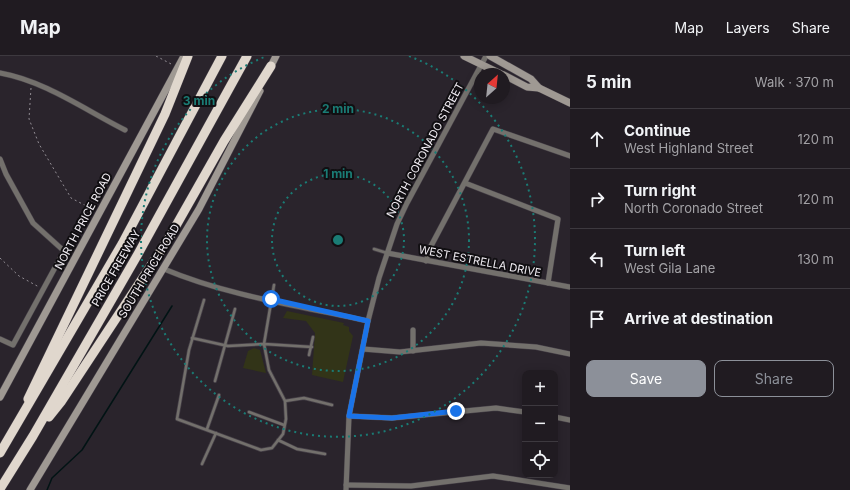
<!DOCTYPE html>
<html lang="en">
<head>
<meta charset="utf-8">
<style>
  body { margin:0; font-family:Inter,sans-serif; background:#28242a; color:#f1f3f6 }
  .controls { position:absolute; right:12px; bottom:12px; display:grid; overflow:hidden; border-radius:8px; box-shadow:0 2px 10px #0003 }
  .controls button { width:36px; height:36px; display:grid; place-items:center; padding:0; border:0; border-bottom:1px solid #3d393f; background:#201b21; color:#f1f3f6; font:20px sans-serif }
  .compass { position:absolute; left:474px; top:12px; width:36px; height:36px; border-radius:50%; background:#201b21; box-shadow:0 2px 10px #0003; rotate:27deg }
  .stop { position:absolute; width:12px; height:12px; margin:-9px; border:3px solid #1a73e8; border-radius:50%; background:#fff }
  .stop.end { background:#1a73e8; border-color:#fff; box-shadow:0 1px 4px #0008 }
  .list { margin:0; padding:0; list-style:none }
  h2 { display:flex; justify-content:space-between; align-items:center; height:52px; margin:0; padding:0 16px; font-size:17px }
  h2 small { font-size:13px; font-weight:400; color:#a2a1a5 }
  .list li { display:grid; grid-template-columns:26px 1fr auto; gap:12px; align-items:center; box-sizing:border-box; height:60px; padding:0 16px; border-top:1px solid #3d393f }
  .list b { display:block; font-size:15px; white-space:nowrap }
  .list p { margin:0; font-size:13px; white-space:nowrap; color:#a2a1a5 }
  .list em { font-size:13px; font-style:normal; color:#a2a1a5 }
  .actions { display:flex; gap:8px; padding:12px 16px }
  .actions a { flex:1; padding:9px 0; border:1px solid #8c9099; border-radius:8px; text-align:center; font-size:14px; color:#8c9099 }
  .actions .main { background:#8c9099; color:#fff }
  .icon { flex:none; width:22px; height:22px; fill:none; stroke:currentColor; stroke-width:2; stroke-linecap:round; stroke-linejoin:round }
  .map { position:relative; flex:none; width:570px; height:434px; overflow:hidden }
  header { display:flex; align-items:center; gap:24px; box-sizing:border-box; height:56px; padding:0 20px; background:#201b21; border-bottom:1px solid #3d393f }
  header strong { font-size:19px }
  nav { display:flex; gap:22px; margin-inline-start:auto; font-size:14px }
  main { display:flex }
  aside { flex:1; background:#201b21 }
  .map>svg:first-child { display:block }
</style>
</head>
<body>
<header>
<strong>Map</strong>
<nav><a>Map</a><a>Layers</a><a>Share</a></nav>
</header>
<main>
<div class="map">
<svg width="570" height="434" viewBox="0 0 570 434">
  <rect width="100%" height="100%" fill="#2a242c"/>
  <!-- green -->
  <g fill="#323418">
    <path d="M287 255 344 267 343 269 349 271V275L353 280 343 326 312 319 315 277 306 265 283 262Z"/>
    <path d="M254 292 260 294 266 317 243 312 248 295Z"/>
  </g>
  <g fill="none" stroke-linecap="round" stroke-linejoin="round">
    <!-- stream -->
    <path stroke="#011314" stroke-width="1.5" d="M47 434 52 422 82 394 172 250"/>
    <!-- lane casing -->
    <g stroke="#464048" stroke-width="4">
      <g id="lane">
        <path d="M374 193 387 197"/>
        <path d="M204 244 189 294 177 363 261 394 272 392 283 378 286 363 285 345 269 314 264 288 274 229"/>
        <path d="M192 282 228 290 264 288 312 291"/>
        <path d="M309 299 313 281"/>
        <path d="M215 325 235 253"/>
        <path d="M285 345 304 342 332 349"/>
        <path d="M249 356 284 369"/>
        <path d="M207 373 219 339"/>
        <path d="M278 384 297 393 325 398"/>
        <path d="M202 408 216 377"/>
      </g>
    </g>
    <!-- street casing -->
    <g stroke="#464048" stroke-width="6">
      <g id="street">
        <path d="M0 17C45 25 85 54 125 74"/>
        <path d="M0 103 6 118 33 167 64 195 13 289 0 283"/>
        <path d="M465 127 558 163 548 227"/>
        <path d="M387 197 570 231"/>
        <path d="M426 205 431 190 493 73 570 100"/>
        <path d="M164 213C228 240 300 250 368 265"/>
        <path d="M413 274V295"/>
        <path d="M363 293 400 296 481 287 536 291 570 298"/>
        <path d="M349 360 392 362 496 352 525 356"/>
        <path d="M555 361 570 364"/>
        <path d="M346 429 411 430 493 420 570 432"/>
        <path d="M346 434 349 360 368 265 379 222 397 168 407 147 486 0"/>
      </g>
    </g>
    <!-- secondary casing -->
    <g stroke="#464048" stroke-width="8">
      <g id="secondary">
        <path d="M464 0 501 18"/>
        <path d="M490 0 531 23 539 32"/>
        <path d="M269 14 276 0"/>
        <path d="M504 19 527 31 539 32 570 47"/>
        <path d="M0 341 184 0"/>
        <path d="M30 434 199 153 260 35"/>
      </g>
    </g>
    <!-- highway casing -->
    <g stroke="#464048" stroke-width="10">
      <g id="highway">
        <path d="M28 343 165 58 188 0"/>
        <path d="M49 361 61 346 169 182 224 85 271 10"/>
        <path d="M0 397 122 188 222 0"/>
        <path d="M0 433 33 380 138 198 247 0"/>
      </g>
    </g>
    <!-- path -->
    <g stroke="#928d94" stroke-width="1" stroke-dasharray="2 3" stroke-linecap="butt">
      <path d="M156 0 173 9"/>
      <path d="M31 32 29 63 39 88 71 142 94 154"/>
      <path d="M0 202 19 220 39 231"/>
    </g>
    <!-- lane -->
    <use href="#lane" stroke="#73706c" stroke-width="2.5"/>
    <!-- street -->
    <use href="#street" stroke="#73706c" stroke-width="5"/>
    <!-- secondary -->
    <use href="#secondary" stroke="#9f9993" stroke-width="7"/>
    <!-- highway -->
    <use href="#highway" stroke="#e0d7cd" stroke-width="9"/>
  </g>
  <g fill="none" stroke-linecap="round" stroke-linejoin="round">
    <!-- route -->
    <path stroke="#1a73e8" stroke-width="5" d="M271 243 368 265 349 360 392 362 456 355"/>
  </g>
  <!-- distance rings -->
  <g fill="none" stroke="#1a7c75" stroke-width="2" stroke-dasharray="2 4">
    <circle cx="338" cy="184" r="66"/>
    <circle cx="338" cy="184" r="131"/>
    <path d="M409 0A197 197 0 1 1 267 0"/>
  </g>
  <g text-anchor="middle" stroke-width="4" stroke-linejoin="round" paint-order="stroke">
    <!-- street labels -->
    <g font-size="11" fill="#f2eef4" stroke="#110f12">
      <text transform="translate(425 94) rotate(-62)" y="4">NORTH CORONADO STREET</text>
      <text transform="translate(83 165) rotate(-62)" y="4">NORTH PRICE ROAD</text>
      <text transform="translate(480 205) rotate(11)" y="4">WEST ESTRELLA DRIVE</text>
      <text transform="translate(116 212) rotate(-60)" y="4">PRICE FREEWAY</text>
      <text transform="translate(149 215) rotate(-59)" y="4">SOUTH PRICE ROAD</text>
    </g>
  </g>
  <circle cx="338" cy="184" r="6" fill="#1a7c75" stroke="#110f12" stroke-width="2"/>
  <g font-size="12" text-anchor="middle" font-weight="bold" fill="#1a7c75" stroke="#110f12" stroke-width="4" stroke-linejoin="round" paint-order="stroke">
    <text x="199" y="49">3 min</text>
    <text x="338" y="57">2 min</text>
    <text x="338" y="122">1 min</text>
  </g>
</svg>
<div class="controls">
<button>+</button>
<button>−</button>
<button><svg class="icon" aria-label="locate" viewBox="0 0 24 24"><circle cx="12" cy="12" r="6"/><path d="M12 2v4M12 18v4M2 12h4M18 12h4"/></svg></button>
</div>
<svg class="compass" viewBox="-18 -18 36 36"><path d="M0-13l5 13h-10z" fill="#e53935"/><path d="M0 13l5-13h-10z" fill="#a2a1a5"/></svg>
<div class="stop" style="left:271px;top:243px"></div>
<div class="stop end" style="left:456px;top:355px"></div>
</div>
<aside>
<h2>5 min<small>Walk · 370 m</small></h2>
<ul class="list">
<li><svg class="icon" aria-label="ahead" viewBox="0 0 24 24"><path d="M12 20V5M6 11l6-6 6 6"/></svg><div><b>Continue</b><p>West Highland Street</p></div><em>120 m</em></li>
<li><svg class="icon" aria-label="right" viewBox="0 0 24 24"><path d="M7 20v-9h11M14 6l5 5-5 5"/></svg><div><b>Turn right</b><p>North Coronado Street</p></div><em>120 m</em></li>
<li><svg class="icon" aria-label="left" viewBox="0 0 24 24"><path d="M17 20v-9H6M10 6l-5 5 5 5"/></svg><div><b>Turn left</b><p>West Gila Lane</p></div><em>130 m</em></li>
<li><svg class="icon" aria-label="arrive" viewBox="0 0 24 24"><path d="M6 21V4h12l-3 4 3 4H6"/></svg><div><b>Arrive at destination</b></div></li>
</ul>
<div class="actions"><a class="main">Save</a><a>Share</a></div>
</aside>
</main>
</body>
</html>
